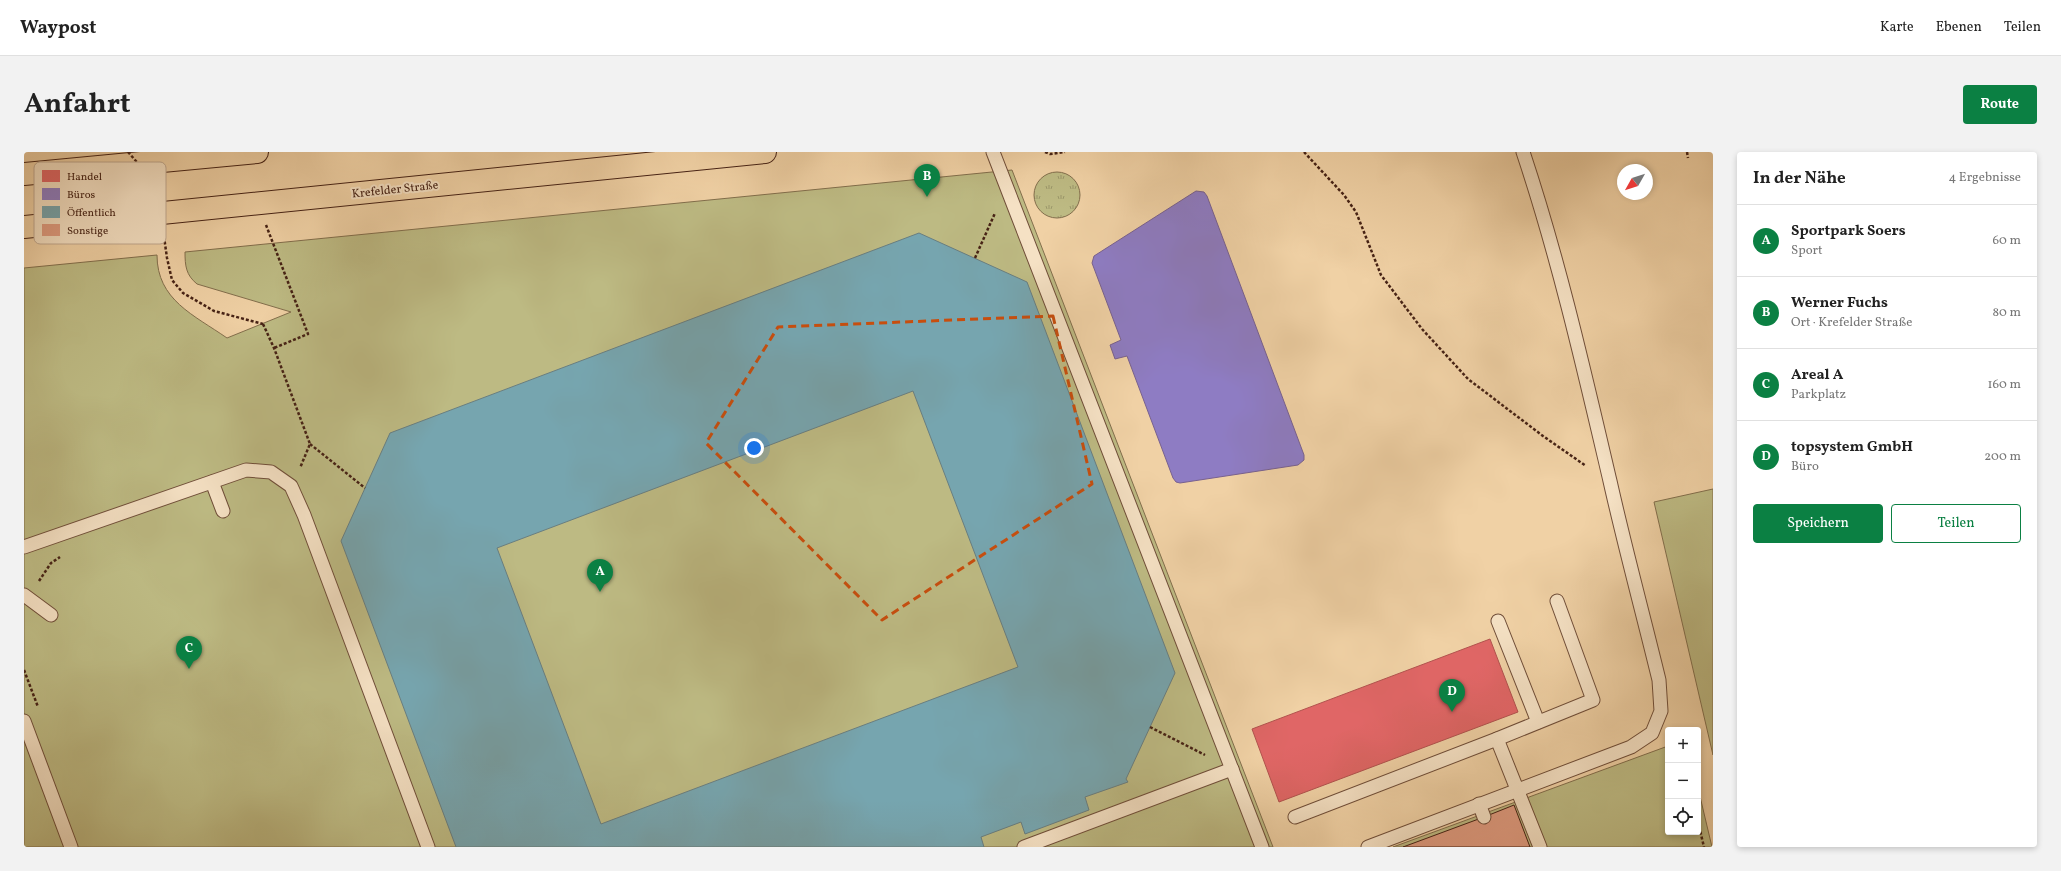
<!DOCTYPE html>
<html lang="de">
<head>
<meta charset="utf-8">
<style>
  body { margin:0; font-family:Vollkorn,serif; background:#f2f2f2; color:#222 }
  .controls { position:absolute; right:12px; bottom:12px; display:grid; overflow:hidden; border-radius:4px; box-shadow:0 2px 6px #0003 }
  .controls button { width:36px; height:36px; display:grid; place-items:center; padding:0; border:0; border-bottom:1px solid #e0e0e0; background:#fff; color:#222; font:20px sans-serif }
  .compass { position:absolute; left:1593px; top:12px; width:36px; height:36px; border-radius:50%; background:#fff; box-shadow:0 2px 6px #0003; rotate:231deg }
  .you { position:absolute; left:730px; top:296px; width:14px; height:14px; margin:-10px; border:3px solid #fff; border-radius:50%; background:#1a73e8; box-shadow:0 0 0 6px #1a73e833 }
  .badge { display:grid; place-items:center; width:26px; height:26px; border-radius:50%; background:#0b8043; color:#fff; font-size:13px; font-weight:700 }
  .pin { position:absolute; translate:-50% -33px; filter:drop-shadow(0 1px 2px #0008) }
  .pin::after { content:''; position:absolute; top:21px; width:14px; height:12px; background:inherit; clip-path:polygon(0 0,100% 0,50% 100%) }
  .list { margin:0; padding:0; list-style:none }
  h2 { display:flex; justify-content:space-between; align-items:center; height:52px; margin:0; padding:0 16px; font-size:17px }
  h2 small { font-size:13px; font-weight:400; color:#767676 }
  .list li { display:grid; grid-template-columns:26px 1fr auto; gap:12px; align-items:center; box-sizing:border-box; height:72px; padding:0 16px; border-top:1px solid #e0e0e0 }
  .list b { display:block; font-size:15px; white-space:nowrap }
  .list p { margin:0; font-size:13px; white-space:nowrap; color:#767676 }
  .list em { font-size:13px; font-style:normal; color:#767676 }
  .actions { display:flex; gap:8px; padding:12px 16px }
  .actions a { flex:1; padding:9px 0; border:1px solid #0b8043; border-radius:4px; text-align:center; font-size:14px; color:#0b8043 }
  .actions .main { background:#0b8043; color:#fff }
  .icon { flex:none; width:22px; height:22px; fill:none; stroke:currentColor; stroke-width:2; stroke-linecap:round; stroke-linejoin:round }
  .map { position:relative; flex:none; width:1689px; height:695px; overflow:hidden; border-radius:4px }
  header { display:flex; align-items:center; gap:24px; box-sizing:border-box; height:56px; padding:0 20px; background:#fff; border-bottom:1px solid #e0e0e0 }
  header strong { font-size:19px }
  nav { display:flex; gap:22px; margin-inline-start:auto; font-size:14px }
  .intro { display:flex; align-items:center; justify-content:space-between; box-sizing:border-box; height:96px; padding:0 24px }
  h1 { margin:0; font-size:28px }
  .button { padding:10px 18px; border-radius:4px; background:#0b8043; color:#fff; font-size:14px; font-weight:700 }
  main { display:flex; gap:24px; padding:0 24px }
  aside { flex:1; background:#fff; border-radius:4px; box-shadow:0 2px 6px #0003 }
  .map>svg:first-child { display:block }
</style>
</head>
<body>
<header>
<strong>Waypost</strong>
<nav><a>Karte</a><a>Ebenen</a><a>Teilen</a></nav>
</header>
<div class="intro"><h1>Anfahrt</h1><a class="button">Route</a></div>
<main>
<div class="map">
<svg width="1689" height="695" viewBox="0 0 1689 695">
  <defs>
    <pattern id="grass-tufts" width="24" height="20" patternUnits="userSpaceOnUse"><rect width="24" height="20" fill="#bdba83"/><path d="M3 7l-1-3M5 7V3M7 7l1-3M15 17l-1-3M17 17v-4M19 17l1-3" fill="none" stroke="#9b976a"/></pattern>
  </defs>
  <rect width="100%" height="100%" fill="#f0d1a5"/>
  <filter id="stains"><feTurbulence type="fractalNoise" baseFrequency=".005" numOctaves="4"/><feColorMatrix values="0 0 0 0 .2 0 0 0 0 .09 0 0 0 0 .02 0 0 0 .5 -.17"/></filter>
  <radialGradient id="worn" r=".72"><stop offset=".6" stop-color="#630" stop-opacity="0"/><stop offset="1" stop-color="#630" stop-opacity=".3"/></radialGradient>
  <!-- grass -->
  <circle fill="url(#grass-tufts)" stroke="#826e4c" cx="1033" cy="43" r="23"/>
  <!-- pitch -->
  <g fill="#bdba83" stroke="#826e4c">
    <path d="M988 18 1249 695H0V116L133 103C133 148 170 163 203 186L267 160 173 132C162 123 161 114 161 100Z"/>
    <path d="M1689 337V603L1630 350Z"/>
    <path d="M1644 594V680H1674V636L1688 695H1369Z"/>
  </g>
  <!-- shops -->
  <path fill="#e06666" stroke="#b2524e" d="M1466 487 1494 560 1255 650 1228 577Z"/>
  <!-- offices -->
  <path fill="#8e7cc3" stroke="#78618f" d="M1172 39 1180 40 1183 44 1280 303V308L1274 313 1156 331 1152 330 1149 326 1103 204 1091 207 1086 193 1097 188 1068 111 1070 104Z"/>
  <!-- public -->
  <path fill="#76a5af" stroke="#687e81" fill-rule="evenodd" d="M895 81 1003 130 1151 521 1102 627 1104 630 1061 645 1065 658 1001 682 997 670 957 685 960 695H432L317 389 366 281ZM889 239 994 515 577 672 473 396Z"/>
  <!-- building -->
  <path fill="#e09c81" stroke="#462215" d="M1490 653 1506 695H1379L1460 665Z"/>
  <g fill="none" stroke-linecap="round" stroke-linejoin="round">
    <!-- lane casing -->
    <g stroke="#704e39" stroke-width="15">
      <g id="lane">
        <path d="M969 0 1238 695"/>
        <path d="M188 330 199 359"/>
        <path d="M0 395 222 318 247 320 267 334 280 363 404 695"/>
        <path d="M0 443 27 463"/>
        <path d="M1474 469 1514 570"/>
        <path d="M0 569 47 695"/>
        <path d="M1473 587 1569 548 1533 449"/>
        <path d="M1455 652 1460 665"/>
        <path d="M1271 665 1473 587 1516 695"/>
        <path d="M1000 695 1208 617"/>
        <path d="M1344 695 1607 595 1628 581 1637 559 1635 528C1619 462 1601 396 1586 329 1560 218 1535 108 1499 0"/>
      </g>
    </g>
    <!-- primary casing -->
    <g stroke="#462215" stroke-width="24">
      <g id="primary">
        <path d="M0 22 233 0"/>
        <path d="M0 75 741 0"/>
      </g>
    </g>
    <!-- path -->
    <g stroke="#462215" stroke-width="2.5" stroke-dasharray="3 2" stroke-linecap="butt">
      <path d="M1021 0 1026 2 1041 0"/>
      <path d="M1280 0 1320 43 1332 60 1357 123 1398 177 1444 227 1519 284 1562 314"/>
      <path d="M1663 0 1664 6"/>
      <path d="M242 73 284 182 250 196"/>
      <path d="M951 106 971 61"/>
      <path d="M239 172 250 196 286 292 276 316"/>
      <path d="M286 292 341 336"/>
      <path d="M15 429 27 411 36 405"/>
      <path d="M0 518 14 555"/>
      <path d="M1126 575 1181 603"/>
      <path d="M1674 670 1680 695"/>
    </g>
    <!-- lane -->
    <use href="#lane" stroke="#f5e1c4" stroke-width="13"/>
    <!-- primary -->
    <use href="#primary" stroke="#f0d1a5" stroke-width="22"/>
    <!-- path-bridge -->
    <path stroke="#462215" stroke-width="2.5" stroke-dasharray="3 2" stroke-linecap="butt" d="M104 0 127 26 135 49 143 106 148 128 159 141 190 159 239 172"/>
  </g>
  <!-- marked area -->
  <path fill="none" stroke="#c84e0e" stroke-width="3" stroke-dasharray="8 5" stroke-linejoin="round" d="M1029 164 1068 332 858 468 682 291 754 175Z"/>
  <g text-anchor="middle" stroke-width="4" stroke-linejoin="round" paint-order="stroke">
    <!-- street labels -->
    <g font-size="12" fill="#462215" stroke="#f5e1c4">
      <text transform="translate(371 37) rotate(-6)" y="4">Krefelder Straße</text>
    </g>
  </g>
  <!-- legend -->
  <rect x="10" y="10" width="132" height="82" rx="6" fill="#f5e1c4" stroke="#c0a890" stroke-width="1"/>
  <rect x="18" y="18" width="18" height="12" fill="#e06666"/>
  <rect x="18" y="36" width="18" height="12" fill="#8e7cc3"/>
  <rect x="18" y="54" width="18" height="12" fill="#76a5af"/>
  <rect x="18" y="72" width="18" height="12" fill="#e09c81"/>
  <g font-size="11" fill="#462215">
    <text x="43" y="28">Handel</text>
    <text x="43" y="46">Büros</text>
    <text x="43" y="64">Öffentlich</text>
    <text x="43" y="82">Sonstige</text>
  </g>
  <rect width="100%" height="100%" filter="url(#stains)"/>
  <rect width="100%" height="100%" fill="url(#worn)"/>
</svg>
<div class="controls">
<button>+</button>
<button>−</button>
<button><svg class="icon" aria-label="locate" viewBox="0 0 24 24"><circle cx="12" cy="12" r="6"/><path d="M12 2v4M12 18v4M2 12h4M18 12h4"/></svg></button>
</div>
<svg class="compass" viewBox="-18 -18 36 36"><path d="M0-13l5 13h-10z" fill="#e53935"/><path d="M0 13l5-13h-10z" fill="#767676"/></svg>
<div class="you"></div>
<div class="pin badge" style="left:576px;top:440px">A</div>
<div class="pin badge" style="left:903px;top:45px">B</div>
<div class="pin badge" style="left:165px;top:517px">C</div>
<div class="pin badge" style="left:1428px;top:560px">D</div>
</div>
<aside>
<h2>In der Nähe<small>4 Ergebnisse</small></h2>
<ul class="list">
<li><span class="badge">A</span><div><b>Sportpark Soers</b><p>Sport</p></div><em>60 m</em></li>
<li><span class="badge">B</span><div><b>Werner Fuchs</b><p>Ort · Krefelder Straße</p></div><em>80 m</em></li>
<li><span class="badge">C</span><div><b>Areal A</b><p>Parkplatz</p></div><em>160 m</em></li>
<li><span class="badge">D</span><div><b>topsystem GmbH</b><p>Büro</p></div><em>200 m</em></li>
</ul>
<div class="actions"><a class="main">Speichern</a><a>Teilen</a></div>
</aside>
</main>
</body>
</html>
